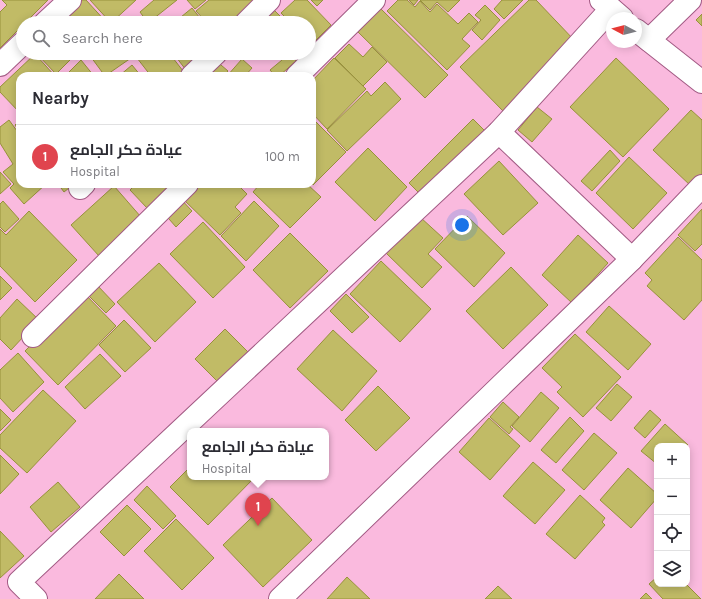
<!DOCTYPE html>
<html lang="en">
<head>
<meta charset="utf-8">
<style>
  body { margin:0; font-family:Karla,Cairo,sans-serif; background:#f7f7f7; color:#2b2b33 }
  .controls { position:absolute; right:12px; bottom:12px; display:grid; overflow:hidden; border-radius:8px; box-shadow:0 2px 10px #0003 }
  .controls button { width:36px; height:36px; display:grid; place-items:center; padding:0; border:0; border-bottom:1px solid #e1e1e2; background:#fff; color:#2b2b33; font:20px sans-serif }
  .compass { position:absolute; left:606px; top:12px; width:36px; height:36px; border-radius:50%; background:#fff; box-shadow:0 2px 10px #0003; rotate:277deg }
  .you { position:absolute; left:462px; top:225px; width:14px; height:14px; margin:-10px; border:3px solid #fff; border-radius:50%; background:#1a73e8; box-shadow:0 0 0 6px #1a73e833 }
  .badge { display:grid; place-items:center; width:26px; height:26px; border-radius:50%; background:#007956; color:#fff; font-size:13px; font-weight:700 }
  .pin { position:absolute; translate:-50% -33px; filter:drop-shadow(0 1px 2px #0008) }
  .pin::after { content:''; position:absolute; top:21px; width:14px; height:12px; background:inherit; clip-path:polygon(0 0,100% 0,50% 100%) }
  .popup { position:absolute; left:187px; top:428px; width:142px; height:52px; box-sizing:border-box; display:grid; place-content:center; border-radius:8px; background:#fff; filter:drop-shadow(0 1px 3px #0005); font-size:13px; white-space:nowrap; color:#7c7c81 }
  .popup b { font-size:15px; color:#2b2b33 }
  .popup::after { content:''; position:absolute; left:50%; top:100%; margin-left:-8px; border:8px solid transparent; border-top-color:#fff }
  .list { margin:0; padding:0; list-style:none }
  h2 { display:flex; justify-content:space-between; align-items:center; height:52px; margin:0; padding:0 16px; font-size:17px }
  h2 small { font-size:13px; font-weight:400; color:#7c7c81 }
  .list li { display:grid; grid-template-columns:26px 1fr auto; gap:12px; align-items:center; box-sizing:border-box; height:64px; padding:0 16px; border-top:1px solid #e1e1e2 }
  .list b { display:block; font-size:15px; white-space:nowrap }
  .list p { margin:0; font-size:13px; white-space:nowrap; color:#7c7c81 }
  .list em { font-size:13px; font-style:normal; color:#7c7c81 }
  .icon { flex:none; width:22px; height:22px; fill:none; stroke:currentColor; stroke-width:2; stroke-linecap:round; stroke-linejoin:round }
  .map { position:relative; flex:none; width:702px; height:599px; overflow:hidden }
  .search { position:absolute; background:#fff; box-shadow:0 2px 10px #0003; left:16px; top:16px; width:300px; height:44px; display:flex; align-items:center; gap:10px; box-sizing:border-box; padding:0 14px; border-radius:22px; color:#7c7c81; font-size:15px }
  .panel { position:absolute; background:#fff; box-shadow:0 2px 10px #0003; left:16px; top:72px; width:300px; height:116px; border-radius:12px }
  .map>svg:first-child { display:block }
</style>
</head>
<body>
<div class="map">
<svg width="702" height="599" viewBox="0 0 702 599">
  <rect width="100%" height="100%" fill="#fabade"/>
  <!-- building -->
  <g fill="#c1bb66" stroke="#97913b">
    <path d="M2 0H48L25 23H23V25L0 48V12L7 5Z"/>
    <path d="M77 0H86L107 23H52Z"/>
    <path d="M90 0H136L111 23Z"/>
    <path d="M154 0H177L148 23 140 12Z"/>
    <path d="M187 0H206L195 9Z"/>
    <path d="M209 0H266L241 23H207L196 11Z"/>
    <path d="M295 0H307L331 25 311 45 309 42V23H291L281 13Z"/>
    <path d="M311 0H323L317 6Z"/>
    <path d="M398 0H407L415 7 420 1 430 12 437 4 458 24 469 13 478 22 462 39 470 46 447 70 387 11Z"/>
    <path d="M409 0H418L414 5Z"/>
    <path d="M420 0H460L448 12 437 2 430 10Z"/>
    <path d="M502 0H523L504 19 494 9Z"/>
    <path d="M529 0H536L575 41 503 111 460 67Z"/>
    <path d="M268 4 287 23H262L256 16Z"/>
    <path d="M485 5 500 20 482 40 472 30 481 20 475 15Z"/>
    <path d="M192 8 204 23H186L181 17Z"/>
    <path d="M381 9 448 75 425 98 358 32Z"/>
    <path d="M702 14V26L696 20Z"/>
    <path d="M349 44 363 57 372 47 387 62 363 86 335 58Z"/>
    <path d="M36 53H70L74 56 56 74Z"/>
    <path d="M88 53H127L131 58 105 76Z"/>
    <path d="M143 53H169L187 76H151L137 58Z"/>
    <path d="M173 53H207L186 70Z"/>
    <path d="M276 53H289L296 61 279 76H275L270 70 282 60Z"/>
    <path d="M291 53H304L297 59Z"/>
    <path d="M35 54 55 76H20V113L0 92V87Z"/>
    <path d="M334 58 366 89 327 129 312 113V81Z"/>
    <path d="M616 58 669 109 623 157 570 107Z"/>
    <path d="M214 59 228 71 223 76H209L203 71Z"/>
    <path d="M242 59 252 68 245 76H227Z"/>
    <path d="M81 60 94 76H65Z"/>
    <path d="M132 65 141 76H119Z"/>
    <path d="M385 82 401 99 347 151 327 130 367 91 371 96Z"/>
    <path d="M537 107 552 119 532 142 518 130Z"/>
    <path d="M691 110 702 120V176L692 187 653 150Z"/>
    <path d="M312 118 346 152 313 185 312 184Z"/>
    <path d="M473 119 488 134 424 198 409 183Z"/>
    <path d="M9 120 20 135V184H46L24 204 10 188 14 184 3 172 13 164 0 143V127Z"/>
    <path d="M20 120V132L15 125Z"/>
    <path d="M368 148 407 187 375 221 335 182Z"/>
    <path d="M610 150 620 161 592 191 581 181Z"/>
    <path d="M629 157 667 193 633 229 596 193Z"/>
    <path d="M499 161 538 203 503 235 464 194Z"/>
    <path d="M0 172 11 184 0 194Z"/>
    <path d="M58 184H74L64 192Z"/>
    <path d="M136 184H172L147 208 130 190Z"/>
    <path d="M198 184H237L247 194 235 207 241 213 220 235 183 199Z"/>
    <path d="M260 184H307L321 197 290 228 253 192Z"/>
    <path d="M114 186 141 217 99 256 71 225Z"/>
    <path d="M178 196 192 211 176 227 162 211Z"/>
    <path d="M3 201 19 219 5 232 0 227V204Z"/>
    <path d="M254 201 279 226 246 261 221 236Z"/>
    <path d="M702 209V244L695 251 678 235Z"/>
    <path d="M29 211 77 260 35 302 0 266V229L6 235Z"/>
    <path d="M467 216 505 253 474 287 435 249Z"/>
    <path d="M420 217 443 238 428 254 442 267 422 288 386 253Z"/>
    <path d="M203 222 245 267 213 298 170 254Z"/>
    <path d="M290 233 328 271 290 308 253 270Z"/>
    <path d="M578 235 608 263 572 303 542 275Z"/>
    <path d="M678 237 702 260V300L684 320 647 286 652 280 645 273Z"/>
    <path d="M381 261 431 309 400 342 350 294Z"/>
    <path d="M159 263 196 302 155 342 117 302Z"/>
    <path d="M511 267 548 305 503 349 466 311Z"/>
    <path d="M0 276 12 288 0 300Z"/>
    <path d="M97 285 115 304 106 313 88 295Z"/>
    <path d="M83 292 116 326 58 385 25 351Z"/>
    <path d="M346 294 369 317 352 333 330 311Z"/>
    <path d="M17 299 39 320 11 350 0 339V318Z"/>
    <path d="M609 306 651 344 628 370 586 332Z"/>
    <path d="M124 320 151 348 125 372 99 345Z"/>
    <path d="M225 329 251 355 221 385 195 359Z"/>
    <path d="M333 330 377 371 342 411 297 369Z"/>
    <path d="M575 334 621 377 583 417 557 392 562 387 542 368Z"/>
    <path d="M18 353 44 382 13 412 0 398V370Z"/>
    <path d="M100 354 121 376 85 409 65 387Z"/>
    <path d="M617 384 632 397 611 421 596 408Z"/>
    <path d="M378 386 410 418 376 451 345 420Z"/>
    <path d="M43 390 76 421 27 473 0 448V435Z"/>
    <path d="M541 392 559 408 530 442 512 426Z"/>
    <path d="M503 402 519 417 510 427 513 429 509 434 490 417Z"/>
    <path d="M0 409 11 420 0 431Z"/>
    <path d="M650 410 661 420 645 438 634 428Z"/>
    <path d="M570 417 584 431 556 463 541 450Z"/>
    <path d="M489 418 520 446 490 480 459 452Z"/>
    <path d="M665 424 688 445 687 446H657V464L641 451Z"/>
    <path d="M594 433 617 453 584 490 562 470Z"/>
    <path d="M0 455 19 474 0 494Z"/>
    <path d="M533 462 565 490 535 524 503 496Z"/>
    <path d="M190 467V477H255L208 525 170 487Z"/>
    <path d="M628 468 657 494V498L631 528 600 500Z"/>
    <path d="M58 482 80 507 51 532 30 507Z"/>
    <path d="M147 486 176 516 163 529 134 500Z"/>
    <path d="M580 495 605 518 602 522 605 525 575 559 546 534Z"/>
    <path d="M272 498 312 540 263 587 223 545Z"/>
    <path d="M127 505 151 529 124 556 100 532Z"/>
    <path d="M176 519 214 558 182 590 144 551Z"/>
    <path d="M0 531 24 556 0 578Z"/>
    <path d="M119 574 144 599H95Z"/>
    <path d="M347 577 370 599H327Z"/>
    <path d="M657 577V584H686L701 599H663L649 584Z"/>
    <path d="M498 586 512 599H485Z"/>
    <path d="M646 593 652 599H640Z"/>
  </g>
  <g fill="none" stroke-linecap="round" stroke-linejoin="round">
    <!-- minor casing -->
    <g stroke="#a25a84" stroke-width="24">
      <g id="minor">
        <path d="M45 23 70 0"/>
        <path d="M246 23 269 0"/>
        <path d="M649 40 690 0"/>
        <path d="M0 65 23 43"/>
        <path d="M192 76 216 53"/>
        <path d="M297 76 374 0"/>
        <path d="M499 132 632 259"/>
        <path d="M80 188 84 184"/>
        <path d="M33 336 187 184"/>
        <path d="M36 599 19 582 499 132 611 9"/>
        <path d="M280 599 632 259 702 186"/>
      </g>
    </g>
    <!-- tertiary casing -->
    <g stroke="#a25a84" stroke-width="24">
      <g id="tertiary">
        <path d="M601 0 622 18"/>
        <path d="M636 30 702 82"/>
      </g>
    </g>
    <!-- minor -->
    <use href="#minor" stroke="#fff" stroke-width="22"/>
    <!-- tertiary -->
    <use href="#tertiary" stroke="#fff" stroke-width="22"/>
  </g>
</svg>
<div class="controls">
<button>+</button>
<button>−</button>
<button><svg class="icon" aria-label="locate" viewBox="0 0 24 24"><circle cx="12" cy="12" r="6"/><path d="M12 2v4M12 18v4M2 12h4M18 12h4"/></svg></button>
<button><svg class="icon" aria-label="layers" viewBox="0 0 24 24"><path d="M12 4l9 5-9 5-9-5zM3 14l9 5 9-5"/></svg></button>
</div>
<svg class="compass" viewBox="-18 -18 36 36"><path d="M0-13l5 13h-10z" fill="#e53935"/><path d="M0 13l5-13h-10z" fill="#7c7c81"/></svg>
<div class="you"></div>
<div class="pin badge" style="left:258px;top:526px;background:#e0444e">1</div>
<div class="popup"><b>عيادة حكر الجامع</b>Hospital</div>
<div class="search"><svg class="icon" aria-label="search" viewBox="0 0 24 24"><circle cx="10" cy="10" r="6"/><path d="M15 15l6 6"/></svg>Search here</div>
<section class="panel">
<h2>Nearby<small></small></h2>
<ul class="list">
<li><span class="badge" style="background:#e0444e">1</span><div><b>عيادة حكر الجامع</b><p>Hospital</p></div><em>100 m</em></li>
</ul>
</section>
</div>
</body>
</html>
